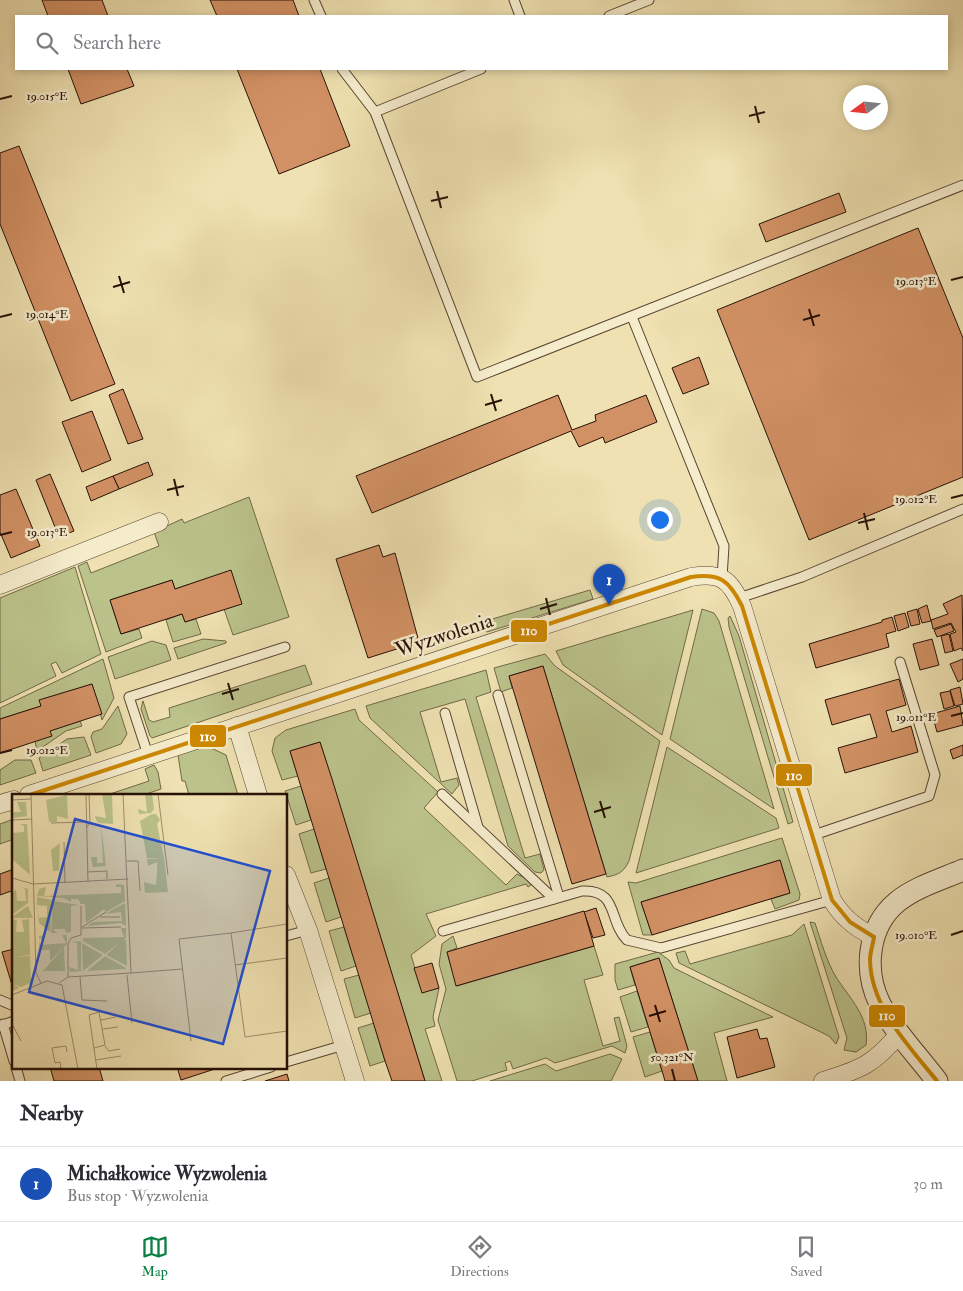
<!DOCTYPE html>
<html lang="en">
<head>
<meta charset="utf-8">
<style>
  body { margin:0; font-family:"IM FELL Double Pica",serif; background:#f2f2f3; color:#2b2b33 }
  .compass { position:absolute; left:843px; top:85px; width:45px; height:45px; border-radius:50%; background:#fff; box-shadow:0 2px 8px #0003; rotate:255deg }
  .you { position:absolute; left:659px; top:519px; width:18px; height:18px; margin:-12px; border:4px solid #fff; border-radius:50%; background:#1a73e8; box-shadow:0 0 0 8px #1a73e833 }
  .badge { display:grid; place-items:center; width:32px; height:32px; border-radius:50%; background:#0b8043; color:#fff; font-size:16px; font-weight:700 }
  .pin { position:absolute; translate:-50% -41px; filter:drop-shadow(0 1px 2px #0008) }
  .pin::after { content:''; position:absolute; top:26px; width:18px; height:15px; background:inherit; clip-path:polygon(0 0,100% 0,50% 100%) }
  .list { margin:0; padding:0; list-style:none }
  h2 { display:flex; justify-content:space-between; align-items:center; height:65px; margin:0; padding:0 20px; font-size:21px }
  h2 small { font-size:16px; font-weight:400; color:#7c7c81 }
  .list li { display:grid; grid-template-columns:32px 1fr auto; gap:15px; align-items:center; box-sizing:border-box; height:75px; padding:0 20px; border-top:1px solid #e1e1e2 }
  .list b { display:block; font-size:19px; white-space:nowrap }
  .list p { margin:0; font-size:16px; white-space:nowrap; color:#7c7c81 }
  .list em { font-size:16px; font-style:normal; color:#7c7c81 }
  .icon { flex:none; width:28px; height:28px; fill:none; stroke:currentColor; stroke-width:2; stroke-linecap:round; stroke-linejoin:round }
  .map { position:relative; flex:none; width:963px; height:1081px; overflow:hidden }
  .search { position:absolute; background:#fff; box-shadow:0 2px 8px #0003; left:15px; right:15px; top:15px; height:55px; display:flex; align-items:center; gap:12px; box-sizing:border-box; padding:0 18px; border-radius:0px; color:#7c7c81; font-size:19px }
  .sheet { height:140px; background:#fff }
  nav { display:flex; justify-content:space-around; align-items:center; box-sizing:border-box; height:70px; border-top:1px solid #e1e1e2; background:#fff; font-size:14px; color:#7c7c81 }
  nav a { display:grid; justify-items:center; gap:2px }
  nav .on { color:#0b8043 }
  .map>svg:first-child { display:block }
</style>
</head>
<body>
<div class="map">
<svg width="963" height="1081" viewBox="0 0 963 1081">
  <rect width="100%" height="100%" fill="#efe1b1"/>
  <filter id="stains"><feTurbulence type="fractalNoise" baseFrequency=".004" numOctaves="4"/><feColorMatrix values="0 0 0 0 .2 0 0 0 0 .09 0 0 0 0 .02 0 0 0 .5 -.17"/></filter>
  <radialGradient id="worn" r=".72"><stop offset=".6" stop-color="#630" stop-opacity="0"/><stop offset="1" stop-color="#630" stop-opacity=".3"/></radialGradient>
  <!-- green -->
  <g fill="#bbc28a" stroke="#716948">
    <path d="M249 497 289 617 233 635 224 609 231 571 175 589 172 580 110 600 121 634 139 629 142 638 106 652 78 566 87 562 91 573 159 546 154 532 182 519 184 523Z"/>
    <path d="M75 567 101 654 62 673 56 662 51 664 56 676 0 703V598Z"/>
    <path d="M590 590 593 599 487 632 483 629 484 623 489 620Z"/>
    <path d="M702 609 714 613 719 621 774 809 670 739Z"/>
    <path d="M693 610 662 735 563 665 556 651Z"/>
    <path d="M182 614 185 622 196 619 201 634 173 642 166 620Z"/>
    <path d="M730 616 739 636 793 822 788 824 729 627 728 618Z"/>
    <path d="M203 639 226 641V643L178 659 174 648Z"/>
    <path d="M152 641 166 645 171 660 115 679 108 657Z"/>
    <path d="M545 654 555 666 660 741 629 861C624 872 618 875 607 877L543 666 509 676 512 688 501 692 494 668Z"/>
    <path d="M103 659 114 698 102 720 92 684 40 700 41 706 0 719V708Z"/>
    <path d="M305 665 312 684 152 738 150 736 141 709 143 701 149 720 153 722 170 717 169 708Z"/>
    <path d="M486 670 491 692 476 697 525 858 540 854 544 870 541 873 535 872 508 846 465 699 420 712 441 782 457 778 459 785 452 794 370 718 366 706Z"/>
    <path d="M118 706 127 734 121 744 96 753 91 737 93 732 102 729Z"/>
    <path d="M355 709 359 720 438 792 424 808 506 885 517 874 529 880 531 885 528 887 526 884 426 914 436 936 411 955 422 992 439 988 433 1017 435 1026 425 1029 442 1081H425L320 742 290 751 298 776 282 780 272 751 275 738 286 730Z"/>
    <path d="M80 721 82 726 66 731 37 751 35 741 50 731Z"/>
    <path d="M84 737 91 755 43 771 39 758 67 739Z"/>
    <path d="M203 747 211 748 226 755 238 795H189L185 781H182L178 755Z"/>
    <path d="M667 747 776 818 779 828 636 873Z"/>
    <path d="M15 760H31L36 773 0 785V770Z"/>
    <path d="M154 765 158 772 161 789 143 795H107L149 781 145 769Z"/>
    <path d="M301 786 311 820 296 825 285 791Z"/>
    <path d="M14 819V839L0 844V824Z"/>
    <path d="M314 829 326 869 311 873 299 834Z"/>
    <path d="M782 838 800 894 799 900 775 909 771 899 790 893 780 860 641 902 652 935H643L628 882 636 883Z"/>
    <path d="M329 878 341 917 326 922 314 883Z"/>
    <path d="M810 922 815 923C821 941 826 960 836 977 850 999 870 1017 866 1045L856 1052 844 1050 847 1038Z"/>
    <path d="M804 924 839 1037 836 1044 829 1036 679 963 676 953 685 951 690 964 792 935Z"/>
    <path d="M344 927 356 966 341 971 329 931Z"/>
    <path d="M453 936 457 948 447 952 457 986 594 946 603 975 584 980 603 1046 620 1041 614 1018 619 1017 627 1046 625 1053 612 1046 555 1063 546 1058 513 1069 510 1061 505 1063 507 1070 472 1081H457L438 1020 446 989 439 964 442 944Z"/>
    <path d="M658 952 669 960 674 968 773 1017 714 1033 727 1081H698L659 958 630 967 635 985 618 990 615 980V964Z"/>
    <path d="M359 975 371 1013 355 1018 344 979Z"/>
    <path d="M637 991 648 1027 631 1032 620 997Z"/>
    <path d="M374 1023 385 1061 370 1066 358 1028Z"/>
    <path d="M650 1032 662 1071 645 1077 633 1037Z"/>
    <path d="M610 1054 622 1059 611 1081H490L545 1064 556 1071Z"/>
  </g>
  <!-- building -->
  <g fill="#d29164" stroke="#271007">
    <path d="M42 0H102L108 16H48Z"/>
    <path d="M210 0H293L299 16H217Z"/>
    <path d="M68 69H127L134 86 81 104Z"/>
    <path d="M237 69H320L350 146 279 174Z"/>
    <path d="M19 146 115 384 71 401 0 224V153Z"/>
    <path d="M839 193 846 212 766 242 759 224Z"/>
    <path d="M918 228 963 338V477L809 540 717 310Z"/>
    <path d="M699 357 709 384 683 394 672 368Z"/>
    <path d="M123 389 143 439 128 444 109 395Z"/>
    <path d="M558 395 572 430 596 421 595 415 646 395 657 422 605 443 603 437 579 447 571 431 372 513 356 476Z"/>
    <path d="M92 411 111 460 82 472 62 422Z"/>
    <path d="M148 462 153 475 119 489 113 476Z"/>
    <path d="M50 474 74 531 59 537 36 480Z"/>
    <path d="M113 476 119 489 91 501 86 487Z"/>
    <path d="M16 489 40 546 11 558 0 532V495Z"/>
    <path d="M379 545 383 557 395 553 419 642 368 658 336 559Z"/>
    <path d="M231 570 242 604 185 622 182 614 121 634 110 600 172 580 175 589Z"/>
    <path d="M962 595 963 651 961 648 954 651 950 634 956 632 951 623 933 629 931 620 948 614 943 604Z"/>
    <path d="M927 605 931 621 922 623 918 609Z"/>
    <path d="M917 609 920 624 911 626 907 612Z"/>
    <path d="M905 613 909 627 898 631 894 616Z"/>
    <path d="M892 617 896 631 886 634 889 647 816 668 809 644 882 622V620Z"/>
    <path d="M951 624 954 631 937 637 934 630Z"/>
    <path d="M949 634 953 651 945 653 941 636Z"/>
    <path d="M932 639 939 665 920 670 913 644Z"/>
    <path d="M963 659V679L958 682 950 664Z"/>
    <path d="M543 666 606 874 572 884 509 676Z"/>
    <path d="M899 679 906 705 886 711 892 732 911 726 918 752 845 773 838 748 877 737 870 714 832 725 825 700Z"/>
    <path d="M92 684 102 714 50 731 52 736 0 753V719L41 706 39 700Z"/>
    <path d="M960 687 963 704 955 706 950 690Z"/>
    <path d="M950 691 954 706 944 709 940 693Z"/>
    <path d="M960 706 963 725 937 732 932 714Z"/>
    <path d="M320 742 332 779 425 1081H392L385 1061 290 751Z"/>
    <path d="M963 745V755L953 759 950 750Z"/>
    <path d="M780 860 790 893 652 935 641 902Z"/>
    <path d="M14 869V890L0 895V874Z"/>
    <path d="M596 908 605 935 593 938 584 912Z"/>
    <path d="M584 911 594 946 456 986 447 952Z"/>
    <path d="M14 949V984L12 985 2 952Z"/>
    <path d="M659 958 698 1081H665L663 1074 630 967Z"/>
    <path d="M432 963 439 988 422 993 414 968Z"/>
    <path d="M757 1029 760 1039 767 1038 775 1067 737 1078 727 1037Z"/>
    <path d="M50 1067H99L103 1081H54Z"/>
    <path d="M177 1067H221L181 1080Z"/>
    <path d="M287 1074 289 1081H265Z"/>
  </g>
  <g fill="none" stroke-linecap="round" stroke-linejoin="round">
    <!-- service casing -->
    <g stroke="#594432" stroke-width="11">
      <g id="service">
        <path d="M314 0 321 16"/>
        <path d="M514 0 520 16"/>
        <path d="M609 16 649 0"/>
        <path d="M342 69 375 112"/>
        <path d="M481 69 375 112 477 377 963 185"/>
        <path d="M632 317 724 546 722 578"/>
        <path d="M739 598 802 577 963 509"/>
        <path d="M498 695 559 897"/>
        <path d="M445 713 478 827"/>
        <path d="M148 755 129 697 285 647"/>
        <path d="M442 794 554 899"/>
        <path d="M811 836 929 796 935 775 900 662"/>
        <path d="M443 931 582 891C619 889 608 921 627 940L661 948 832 900"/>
        <path d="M286 936 308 930"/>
        <path d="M0 1000 14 1006"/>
        <path d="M3 1024 14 1061"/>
        <path d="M0 1026 14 1021"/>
        <path d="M286 1062 344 1045"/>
        <path d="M16 1067 20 1081"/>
        <path d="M226 1081 271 1067"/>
      </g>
    </g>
    <!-- minor casing -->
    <g stroke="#594432" stroke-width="19">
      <g id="minor">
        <path d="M0 585 159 522"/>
        <path d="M237 726 258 795"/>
        <path d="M29 795 691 577C721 572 730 579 742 606L832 900C843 918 856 928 874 937"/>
        <path d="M0 804 14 800"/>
        <path d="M286 875 308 930 355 1081"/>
        <path d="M823 1081C862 1069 874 1064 900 1033"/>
      </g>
    </g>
    <!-- tertiary casing -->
    <g stroke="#594432" stroke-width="23">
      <path id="tertiary" d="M937 1081C918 1056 894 1031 880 1004 863 970 868 926 897 902 915 887 942 879 963 870"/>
    </g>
    <!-- service -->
    <use href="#service" stroke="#f5eccc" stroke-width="9"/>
    <!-- minor -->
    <use href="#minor" stroke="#f5eccc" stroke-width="18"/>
    <!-- tertiary -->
    <use href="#tertiary" stroke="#f5eccc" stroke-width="21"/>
    <!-- bus-1 casing -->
    <g stroke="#f5eccc" stroke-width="8">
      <g id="bus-1">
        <path d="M30 795 691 577C720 573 729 580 742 606L832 900 850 922 874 937"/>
        <path d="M874 937C873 945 870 952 870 960 871 1008 909 1046 937 1081"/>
      </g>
    </g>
    <!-- bus-1 -->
    <use href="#bus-1" stroke="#cd8801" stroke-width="4"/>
  </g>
  <!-- ticks -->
  <path fill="none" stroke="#271007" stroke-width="2" d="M0 99 12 96M755 106 759 123M749 116 765 112M437 191 441 208M431 201 448 197M119 276 124 293M951 280 963 277M113 287 130 282M809 309 814 326M0 317 12 314M803 320 820 315M491 394 496 411M485 405 502 400M174 479 178 496M167 490 184 486M951 498 963 495M864 513 868 530M858 523 875 519M0 535 12 532M546 598 550 615M540 609 557 604M228 683 233 700M222 694 239 689M951 716 963 713M0 753 12 750M600 801 605 818M594 812 611 807M951 935 963 931M655 1005 660 1022M649 1016 666 1011M672 1069 675 1081"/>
  <g text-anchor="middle" stroke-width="5" stroke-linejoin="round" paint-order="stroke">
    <!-- street labels -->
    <g font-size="21" fill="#271007" stroke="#f5eccc">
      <text transform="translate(444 635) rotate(-18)" y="7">Wyzwolenia</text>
    </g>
  </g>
  <!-- overview -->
  <g transform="translate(12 794)">
    <rect width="275" height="275" fill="#efe1b1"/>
    <path d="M90 0H100L101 30 87 29 84 26 83 22 94 24ZM133 0H140L142 15 139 19 127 20 126 15 135 18ZM55 1 56 25 45 22V28H37L34 6ZM5 8H14L15 22H17L0 24V18H9ZM140 20H144L148 26 145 30 152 64H135L128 27ZM8 30H15L18 81 0 65V39L12 38V32ZM89 31 94 72 81 73 79 63H85V69H91ZM48 49 47 77H41L39 56ZM152 64 156 98 133 99 132 88 144 91 145 80V68L136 72 135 65ZM104 90 112 91 113 107 94 118 92 115 74 129 73 110H69L66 105H59V108L52 104 25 102 27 95 34 93 32 102 109 99V93H104ZM9 93 16 95V109L1 120 0 100 4 95 5 107H14L13 95ZM25 103 40 106 38 138 27 129 25 112 27 124 35 123V112L25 111ZM41 107 67 111 59 112V138L54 139 53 135H41L45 139H39ZM113 109 114 132 109 129 75 132 81 128 110 127 109 118 93 120ZM16 112 21 124H0V123ZM0 125 5 126 4 138H12L10 126 17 125 18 161 2 163 18 162 19 189 9 193 3 191 7 194 0 197ZM109 134H114V144L93 160 71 147V144L112 143ZM32 141V145H27L28 151 54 149 50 141H55V150L38 167V156H27V142ZM111 146H114L115 172 94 161ZM69 147V177L58 178 57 173 66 176 65 149 59 148ZM70 149 91 161 71 177ZM52 153 53 177H30L32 176ZM93 162 114 174V175L75 177Z" fill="#bbc28a"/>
    <path fill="none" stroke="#9f8d6d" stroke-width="1" d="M19 0 24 179 29 189M74 0 76 88M111 0 119 179M146 0 156 81M0 6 19 5M0 26 20 25M39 29 73 28M74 34 78 29 77 0M52 48 53 89M115 67H126L128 97M75 78 95 77V85M0 84 21 90 116 85M88 123H108M70 133 94 118M70 134 109 133M219 139 275 130M223 171 275 164M119 179 170 175M115 181 120 229M56 183V150L59 144 69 141V112M68 183 70 206 95 207M47 189 56 183 119 179M0 201 35 187 50 191 66 275M89 226 104 223M0 230 9 247M91 235 106 233M179 247 167 145 219 139 233 243 275 237M93 252 97 257 108 255M82 254 93 251 87 218 77 221 85 275M84 266 109 262M49 275 48 268 43 269 40 254 54 252 55 258"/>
    <path fill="#1d4ed8" fill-opacity="0.15" stroke="#1d4ed8" stroke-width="2.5" d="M63 25 258 77 211 250 17 198Z"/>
    <rect width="275" height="275" fill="none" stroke="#271007" stroke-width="2.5"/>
  </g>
  <g font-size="12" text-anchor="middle" fill="#271007" stroke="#f5eccc" stroke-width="5" stroke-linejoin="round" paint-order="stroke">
    <text x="47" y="100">19.015°E</text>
    <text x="916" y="285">19.013°E</text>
    <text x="47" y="318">19.014°E</text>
    <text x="916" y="503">19.012°E</text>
    <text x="47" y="536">19.013°E</text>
    <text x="916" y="721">19.011°E</text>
    <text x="47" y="754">19.012°E</text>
    <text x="916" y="939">19.010°E</text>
    <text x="672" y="1061">50.321°N</text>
  </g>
  <g stroke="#f5eccc" stroke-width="2">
    <rect x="510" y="619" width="38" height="24" rx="5" fill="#cd8801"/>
    <rect x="189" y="724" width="38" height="24" rx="5" fill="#cd8801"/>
    <rect x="775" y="763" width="38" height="24" rx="5" fill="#cd8801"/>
    <rect x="868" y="1004" width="38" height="24" rx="5" fill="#cd8801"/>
  </g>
  <g font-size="14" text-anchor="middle" font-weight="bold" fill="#fff">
    <text x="529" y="635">110</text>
    <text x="208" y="741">110</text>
    <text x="794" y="780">110</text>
    <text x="887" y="1020">110</text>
  </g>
  <rect width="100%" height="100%" filter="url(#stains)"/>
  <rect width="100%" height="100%" fill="url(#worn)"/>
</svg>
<svg class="compass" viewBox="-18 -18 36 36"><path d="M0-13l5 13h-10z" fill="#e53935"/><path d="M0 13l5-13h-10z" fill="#7c7c81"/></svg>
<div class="you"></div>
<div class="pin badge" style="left:609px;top:605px;background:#1a4fb4">1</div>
<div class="search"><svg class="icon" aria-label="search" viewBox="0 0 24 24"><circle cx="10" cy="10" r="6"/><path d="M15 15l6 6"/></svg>Search here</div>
</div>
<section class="sheet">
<h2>Nearby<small></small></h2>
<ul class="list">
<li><span class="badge" style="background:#1a4fb4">1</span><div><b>Michałkowice Wyzwolenia</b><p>Bus stop · Wyzwolenia</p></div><em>30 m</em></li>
</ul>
</section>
<nav>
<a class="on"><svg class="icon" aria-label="map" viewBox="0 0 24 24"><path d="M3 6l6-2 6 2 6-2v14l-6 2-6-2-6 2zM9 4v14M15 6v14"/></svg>Map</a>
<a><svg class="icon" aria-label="directions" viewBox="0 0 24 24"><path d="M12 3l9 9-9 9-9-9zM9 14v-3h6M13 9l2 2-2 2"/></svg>Directions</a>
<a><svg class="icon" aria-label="saved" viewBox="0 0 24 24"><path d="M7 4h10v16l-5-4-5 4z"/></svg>Saved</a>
</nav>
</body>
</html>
